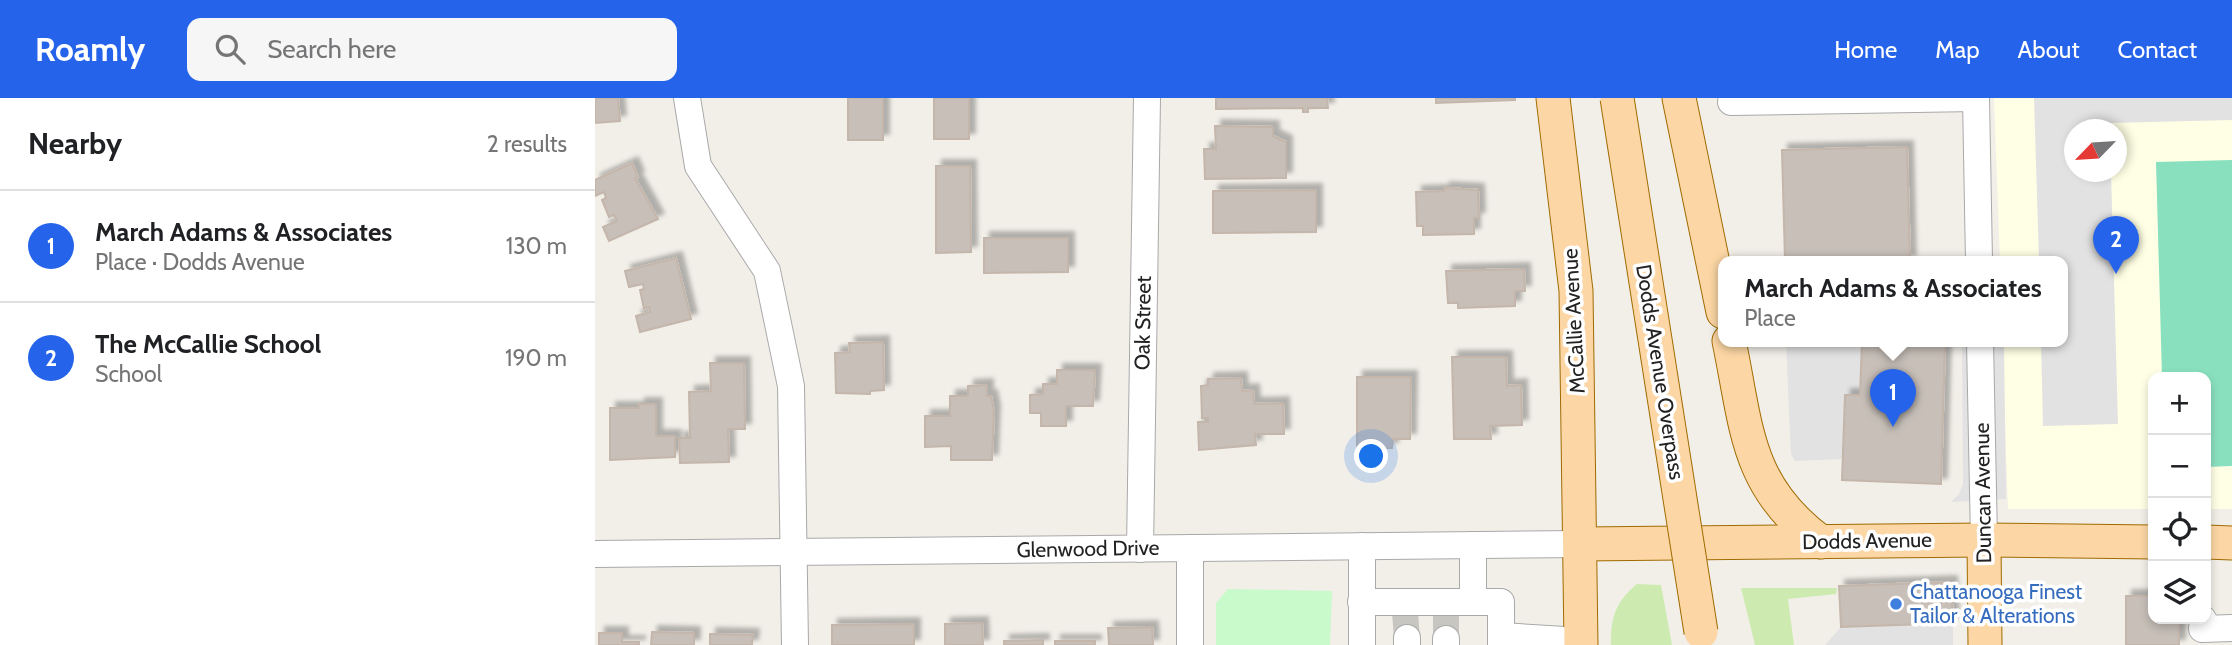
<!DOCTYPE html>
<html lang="en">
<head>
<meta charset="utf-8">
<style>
  body { margin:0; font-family:Cabin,sans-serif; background:#f6f6f6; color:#202124 }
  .controls { position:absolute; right:21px; bottom:21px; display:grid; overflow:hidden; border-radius:14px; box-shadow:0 4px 10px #0003 }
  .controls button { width:63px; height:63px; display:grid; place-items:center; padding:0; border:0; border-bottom:2px solid #e0e0e0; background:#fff; color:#202124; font:35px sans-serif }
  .compass { position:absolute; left:1469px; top:21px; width:63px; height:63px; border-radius:50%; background:#fff; box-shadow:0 4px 10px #0003; rotate:245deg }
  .you { position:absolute; left:777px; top:359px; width:24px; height:24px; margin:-18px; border:5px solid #fff; border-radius:50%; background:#1a73e8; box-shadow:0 0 0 10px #1a73e833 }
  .badge { display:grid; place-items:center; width:46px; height:46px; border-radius:50%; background:#2563eb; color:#fff; font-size:23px; font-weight:700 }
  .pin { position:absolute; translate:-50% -58px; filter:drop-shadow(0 2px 4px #0008) }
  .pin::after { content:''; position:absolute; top:37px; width:24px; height:21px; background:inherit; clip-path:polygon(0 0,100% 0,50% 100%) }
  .popup { position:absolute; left:1123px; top:158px; width:350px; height:91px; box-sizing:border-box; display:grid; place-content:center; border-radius:14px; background:#fff; filter:drop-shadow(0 2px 5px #0005); font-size:23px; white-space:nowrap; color:#757577 }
  .popup b { font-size:26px; color:#202124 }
  .popup::after { content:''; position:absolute; left:50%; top:100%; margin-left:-14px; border:14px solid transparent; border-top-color:#fff }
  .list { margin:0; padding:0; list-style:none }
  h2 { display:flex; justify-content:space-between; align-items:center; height:91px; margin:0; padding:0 28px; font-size:30px }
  h2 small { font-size:23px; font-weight:400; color:#757577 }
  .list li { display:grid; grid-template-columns:46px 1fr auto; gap:21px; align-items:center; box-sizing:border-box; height:112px; padding:0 28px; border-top:2px solid #e0e0e0 }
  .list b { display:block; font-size:26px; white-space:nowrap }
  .list p { margin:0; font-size:23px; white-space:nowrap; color:#757577 }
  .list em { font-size:23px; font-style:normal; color:#757577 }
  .icon { flex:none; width:38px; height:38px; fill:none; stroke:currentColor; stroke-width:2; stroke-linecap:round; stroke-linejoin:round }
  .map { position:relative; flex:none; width:1637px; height:547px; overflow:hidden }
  header { display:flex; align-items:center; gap:42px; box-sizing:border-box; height:98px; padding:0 35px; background:#2563eb; color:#fff }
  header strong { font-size:33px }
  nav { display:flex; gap:38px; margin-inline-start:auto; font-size:24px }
  .search { width:490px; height:63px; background:#f6f6f6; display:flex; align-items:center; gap:18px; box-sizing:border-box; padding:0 24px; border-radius:14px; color:#757577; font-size:26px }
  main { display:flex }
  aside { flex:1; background:#fff }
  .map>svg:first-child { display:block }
</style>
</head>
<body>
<header>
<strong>Roamly</strong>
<div class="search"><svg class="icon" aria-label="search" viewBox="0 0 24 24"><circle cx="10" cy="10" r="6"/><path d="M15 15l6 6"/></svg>Search here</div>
<nav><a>Home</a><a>Map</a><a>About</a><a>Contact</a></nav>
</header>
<main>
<aside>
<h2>Nearby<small>2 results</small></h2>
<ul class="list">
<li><span class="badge">1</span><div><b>March Adams &amp; Associates</b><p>Place · Dodds Avenue</p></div><em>130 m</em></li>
<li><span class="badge">2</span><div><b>The McCallie School</b><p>School</p></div><em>190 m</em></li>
</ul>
</aside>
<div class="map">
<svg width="1637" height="547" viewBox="0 0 1637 547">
  <defs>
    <filter id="shadow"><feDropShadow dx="6" dy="-6" stdDeviation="2" flood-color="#0004"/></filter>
  </defs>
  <rect width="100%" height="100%" fill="#f2efe9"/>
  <!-- education -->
  <path fill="#ffffe5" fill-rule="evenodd" d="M1399 0H1637V411H1611V279H1558V411H1413L1407 243H1468V163H1405ZM1479 32H1521V74H1479Z"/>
  <!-- grass -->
  <g fill="#cdebb0">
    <path d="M1042 486 1066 487 1077 547H1016C1015 520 1021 503 1042 486Z"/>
    <path d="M1146 490H1242L1241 496 1193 501 1199 547H1160Z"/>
  </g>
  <!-- park -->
  <path fill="#c8facc" d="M633 491 737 493 735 547H621V505Z"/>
  <!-- pitch -->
  <path fill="#88e0be" d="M1637 62V368L1611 369V279H1567L1561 64Z"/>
  <!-- parking -->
  <g fill="#e2e2e2">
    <path d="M1439 0H1637V22L1515 25V31L1479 32V74H1516L1523 326 1448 328 1446 243H1468V163H1444Z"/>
    <path d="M1191 243H1267L1265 297H1250L1248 361 1200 363 1196 356Z"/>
    <path d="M1367 243H1409L1411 401 1356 404 1364 396 1368 386Z"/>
    <path d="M1358 525V547H1230L1246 529Z"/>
  </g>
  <!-- building -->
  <g fill="#c7bfb8" stroke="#c4b6ab" stroke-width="2" filter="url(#shadow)">
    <path d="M0 0H23L25 23 0 25Z"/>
    <rect x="253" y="0" width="35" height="42"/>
    <rect x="339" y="0" width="35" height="41"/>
    <path d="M621 0H732L733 10H713V14H708V10L621 11Z"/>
    <path d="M841 0H920V2L841 5Z"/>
    <path d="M620 28 678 29V38L691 44V80L610 81 609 51H621Z"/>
    <path d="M1312 49 1315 163H1190L1187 52Z"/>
    <path d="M37 65 43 79 40 80 63 121 14 143 8 129 22 123 19 117 14 119 7 102 11 100 9 94 0 98V82Z"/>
    <path d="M341 68H375L376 154 341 155Z"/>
    <path d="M849 90 883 92 884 120H879V136L828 137V128H822L821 94 849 93Z"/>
    <path d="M721 92V134L618 135V93Z"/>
    <path d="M389 140H473V174L389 175Z"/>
    <path d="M81 160 96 221 45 234 41 218 55 214 54 209 49 211 45 192 49 191 48 186 34 189 30 173Z"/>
    <path d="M929 171 930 193H920V208L863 210V205H853L851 173Z"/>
    <path d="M1267 243 1350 244 1346 386 1247 382 1250 297H1265Z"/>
    <path d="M288 244 289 292 275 293V296L241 295 240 255 255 254 254 245Z"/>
    <path d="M857 259H911L912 288 926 287 927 327 895 328 896 341H859Z"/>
    <path d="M115 265H149L150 331H133L134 364 85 365 84 340H95L94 294 116 293Z"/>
    <path d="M462 272H500L498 308H471V328H446V315H435V297L448 296V286H462Z"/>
    <path d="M762 279H816L815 341H798L797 350H762Z"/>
    <path d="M646 280 647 293 658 292 659 306 688 305 689 336H660L661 347 604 352 603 324H613V320H607L606 288 613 287V281Z"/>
    <path d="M392 287V298H396L399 313 397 362H356V348L330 349V318H355V298H373V288Z"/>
    <path d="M44 306H61V338H80V359L15 362V310H44Z"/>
    <path d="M1356 484 1358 525 1246 529 1244 488Z"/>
    <path d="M1531 498H1558V521H1584V547H1531Z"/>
    <path d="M387 525 388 547H350V526Z"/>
    <path d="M319 526V547H237V527Z"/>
    <path d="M557 529 558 547H514L513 530Z"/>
    <path d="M57 534 99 535V547H56Z"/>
    <path d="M4 535H27V544H44V547H4Z"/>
    <path d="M115 536 158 537 157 547H115Z"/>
    <path d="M448 542V547H409V543Z"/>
    <rect x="460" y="543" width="40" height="4"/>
  </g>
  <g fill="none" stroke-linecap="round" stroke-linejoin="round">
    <!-- minor-tunnel -->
    <g stroke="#c8c6c1" stroke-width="26" stroke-dasharray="26 13" stroke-linecap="butt">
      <path d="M810 514 812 540"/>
      <path d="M851 541V513"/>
    </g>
    <!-- minor casing -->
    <g stroke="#a9a9a9" stroke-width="28">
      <g id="minor">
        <path d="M92 0 103 68 172 173 196 288 200 547"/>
        <path d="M1136 4 1381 0 1384 163"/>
        <path d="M1385 243 1389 442"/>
        <path d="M595 450V547"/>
        <path d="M545 451 552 0"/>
        <path d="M0 456 986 446"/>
        <path d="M878 502V447"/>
        <path d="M766 504H906V547"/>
        <path d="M1608 521 1607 531 1637 530"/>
        <path d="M906 538 986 543"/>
        <path d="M812 540V547"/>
        <path d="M767 547V448"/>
        <path d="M851 547V541"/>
      </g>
    </g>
    <!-- major casing -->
    <g stroke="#a06b00" stroke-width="35">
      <g id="major">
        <path d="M958 0 981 193 986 547"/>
        <path d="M1084 0 1128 214"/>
        <path d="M1134 243C1152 329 1150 388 1226 444"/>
        <path d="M1389 442 1390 547"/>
        <path d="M1611 444 1637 445"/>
        <path d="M986 446 1389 442 1558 444"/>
      </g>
    </g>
    <!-- minor -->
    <use href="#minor" stroke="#fff" stroke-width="26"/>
    <!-- major -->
    <use href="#major" stroke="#fcd6a4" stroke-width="33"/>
    <!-- major-bridge casing -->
    <g stroke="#a06b00" stroke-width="35" stroke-linecap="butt">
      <path id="major-bridge" d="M1022 0 1106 534"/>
    </g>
    <!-- major-bridge -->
    <use href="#major-bridge" stroke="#fcd6a4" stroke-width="33"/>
  </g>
  <!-- markers -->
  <circle fill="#3f7fe0" stroke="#fff" stroke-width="2.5" cx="1301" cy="506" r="7"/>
  <g text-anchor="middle" stroke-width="7" stroke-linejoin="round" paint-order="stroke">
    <!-- street labels -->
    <g font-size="21" fill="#222" stroke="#fff">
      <text transform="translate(979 223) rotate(-93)" y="7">McCallie Avenue</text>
      <text transform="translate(548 225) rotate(-89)" y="7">Oak Street</text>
      <text transform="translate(1065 274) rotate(81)" y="7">Dodds Avenue Overpass</text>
      <text transform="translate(1388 395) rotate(-91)" y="7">Duncan Avenue</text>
      <text transform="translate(1272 443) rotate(-1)" y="7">Dodds Avenue</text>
      <text transform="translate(493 451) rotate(-1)" y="7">Glenwood Drive</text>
    </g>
    <!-- shop labels -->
    <g font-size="21" fill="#366cbe" stroke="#fff" text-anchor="start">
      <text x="1315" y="501">Chattanooga Finest<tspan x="1315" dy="24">Tailor &amp; Alterations</tspan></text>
    </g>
  </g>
</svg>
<div class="controls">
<button>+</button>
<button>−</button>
<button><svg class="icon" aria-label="locate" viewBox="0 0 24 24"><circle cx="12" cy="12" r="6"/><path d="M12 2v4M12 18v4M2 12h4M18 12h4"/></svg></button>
<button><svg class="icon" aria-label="layers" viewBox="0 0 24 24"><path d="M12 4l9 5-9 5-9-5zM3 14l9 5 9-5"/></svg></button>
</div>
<svg class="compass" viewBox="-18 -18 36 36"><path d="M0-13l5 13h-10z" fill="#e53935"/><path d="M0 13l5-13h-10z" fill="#757577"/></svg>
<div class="you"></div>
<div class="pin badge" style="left:1298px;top:329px">1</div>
<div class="popup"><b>March Adams &amp; Associates</b>Place</div>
<div class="pin badge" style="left:1521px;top:176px">2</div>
</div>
</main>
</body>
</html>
